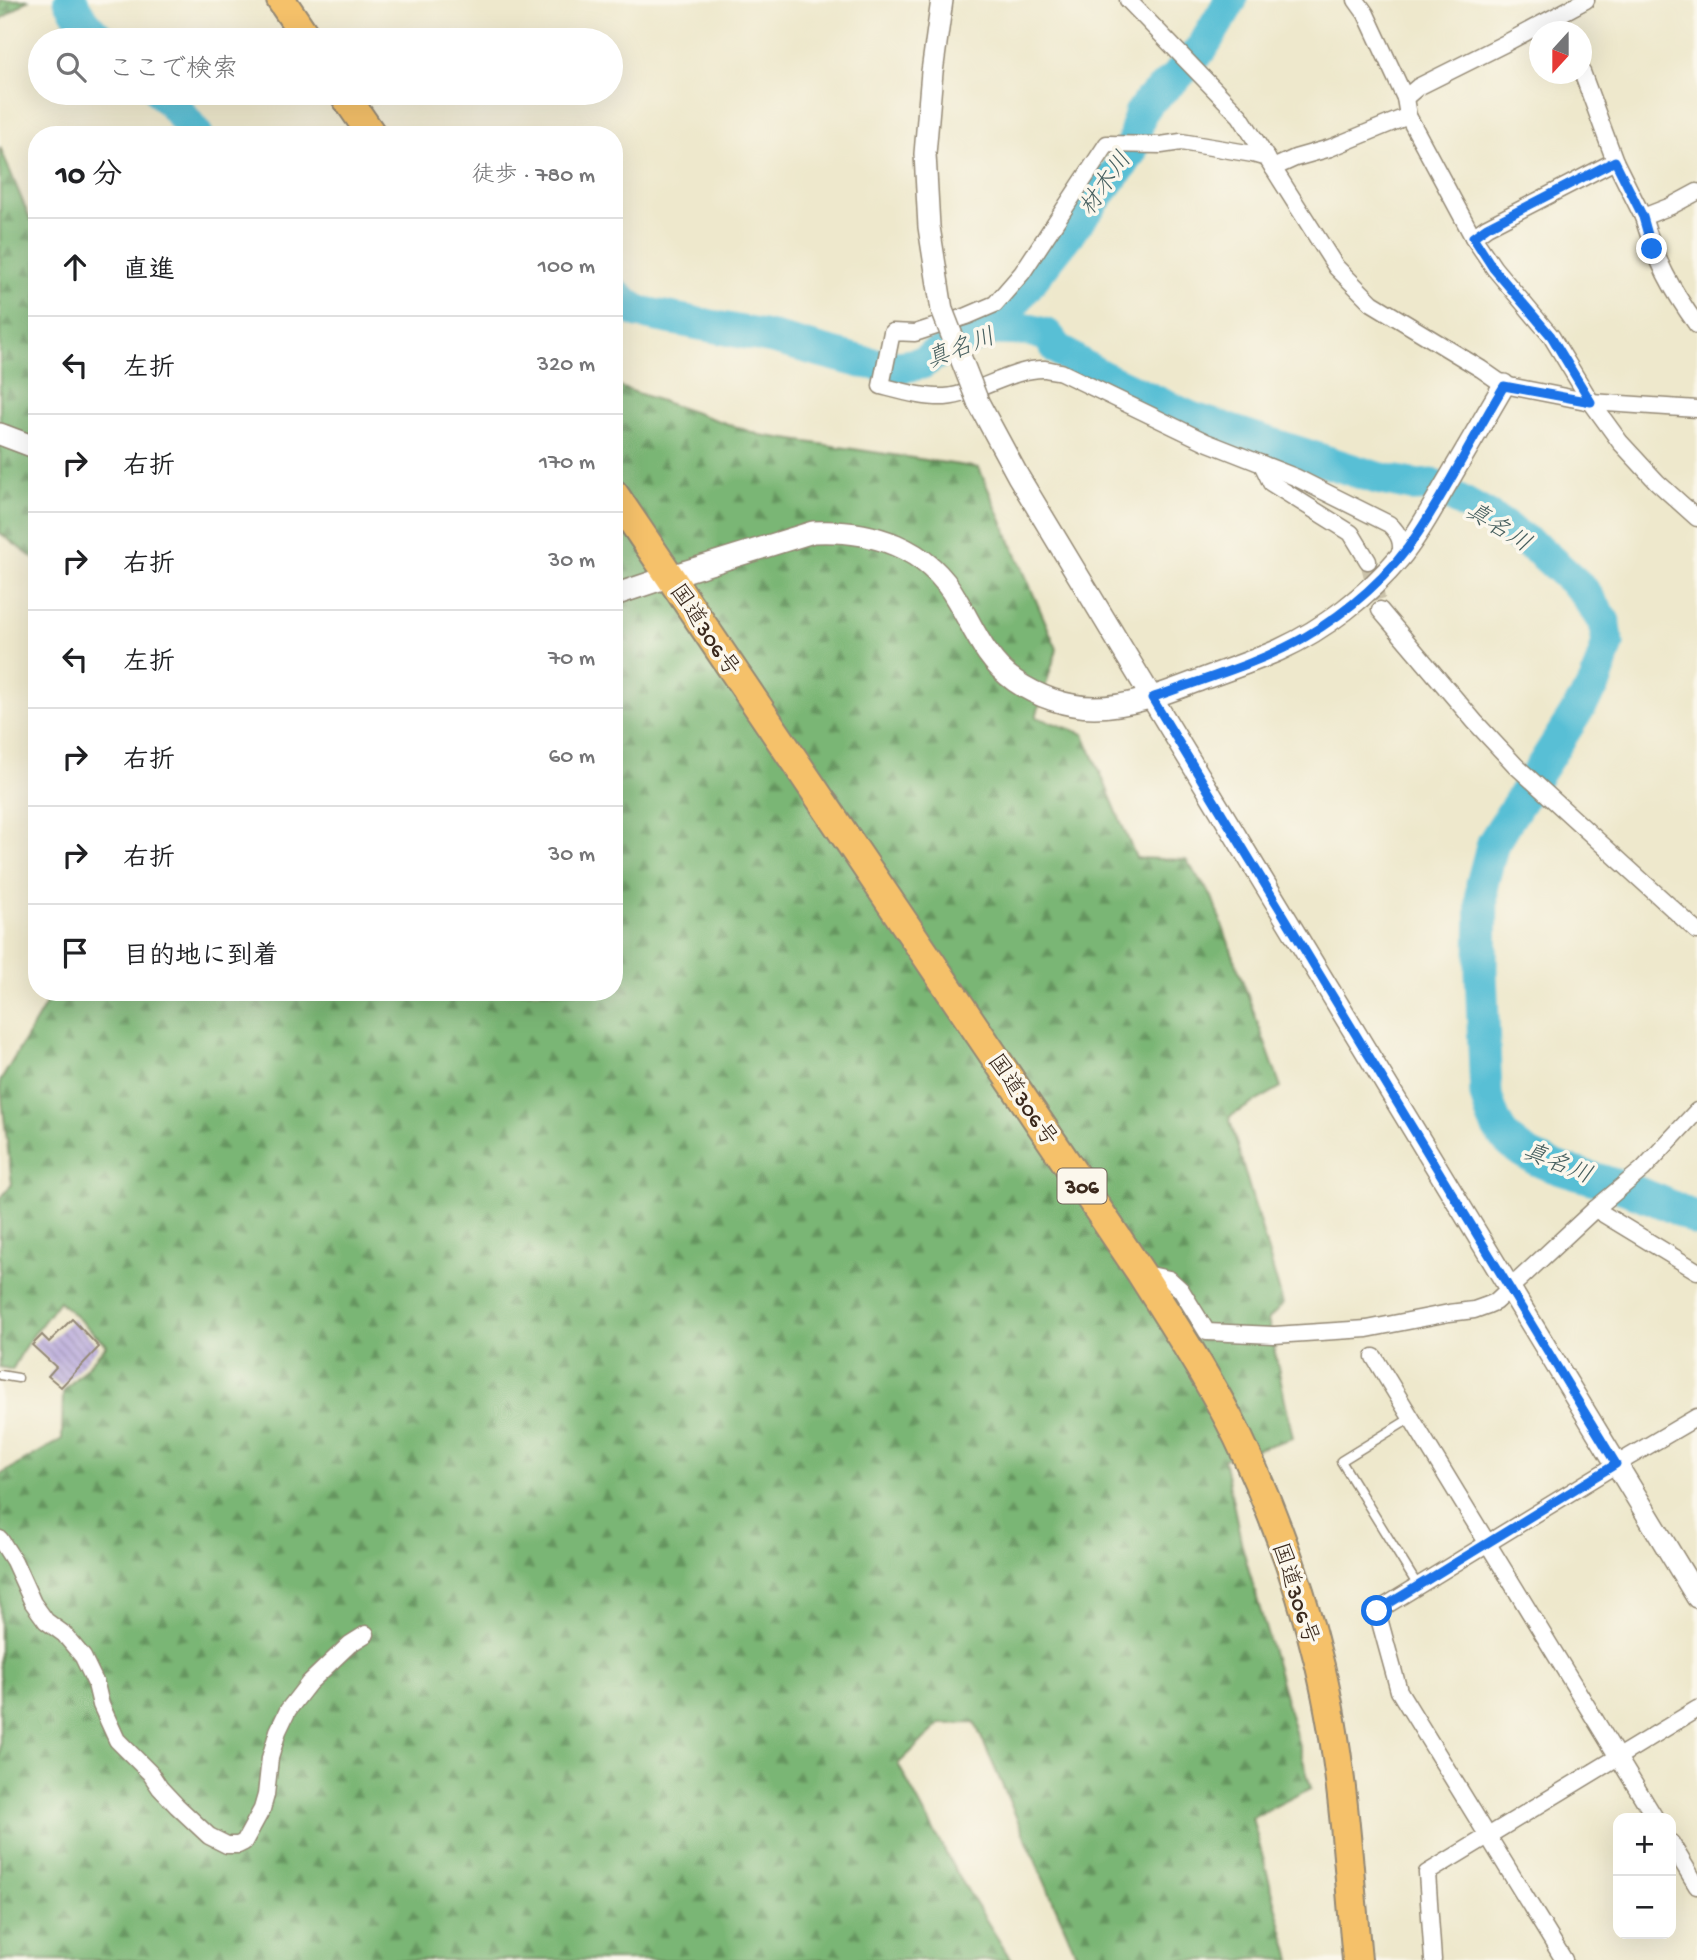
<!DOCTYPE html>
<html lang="ja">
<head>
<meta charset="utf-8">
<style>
  body { margin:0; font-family:"Gochi Hand","Klee One",sans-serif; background:#f6f6f6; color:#202124 }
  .controls { position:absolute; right:21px; bottom:21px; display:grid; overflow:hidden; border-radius:14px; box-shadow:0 7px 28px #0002 }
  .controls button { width:63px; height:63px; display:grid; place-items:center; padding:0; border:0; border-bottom:2px solid #e0e0e0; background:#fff; color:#202124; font:35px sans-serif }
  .compass { position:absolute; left:1529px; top:21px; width:63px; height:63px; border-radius:50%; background:#fff; box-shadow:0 7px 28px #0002; rotate:201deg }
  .stop { position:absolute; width:21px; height:21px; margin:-16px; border:5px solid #1a73e8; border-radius:50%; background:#fff }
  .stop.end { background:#1a73e8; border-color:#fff; box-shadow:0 2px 7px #0008 }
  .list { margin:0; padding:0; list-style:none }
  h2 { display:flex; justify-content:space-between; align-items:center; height:91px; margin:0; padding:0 28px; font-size:30px }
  h2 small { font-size:23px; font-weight:400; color:#757577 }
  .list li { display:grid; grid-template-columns:46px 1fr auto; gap:21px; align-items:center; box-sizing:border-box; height:98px; padding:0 28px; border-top:2px solid #e0e0e0 }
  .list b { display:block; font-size:26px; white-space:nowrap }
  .list em { font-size:23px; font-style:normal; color:#757577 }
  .icon { flex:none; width:38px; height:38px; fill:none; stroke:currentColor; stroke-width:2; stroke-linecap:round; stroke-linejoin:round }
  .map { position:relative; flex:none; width:1697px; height:1960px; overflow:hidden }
  .search { position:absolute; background:#fff; box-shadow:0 7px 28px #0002; left:28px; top:28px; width:595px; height:77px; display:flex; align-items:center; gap:18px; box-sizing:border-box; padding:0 24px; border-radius:38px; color:#757577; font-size:26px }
  .panel { position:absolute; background:#fff; box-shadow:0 7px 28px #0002; left:28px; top:126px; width:595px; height:875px; border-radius:28px }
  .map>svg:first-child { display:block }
</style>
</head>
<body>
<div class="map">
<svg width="1697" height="1960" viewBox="0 0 1697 1960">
  <defs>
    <pattern id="forest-firs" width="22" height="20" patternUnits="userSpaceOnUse" patternTransform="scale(1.75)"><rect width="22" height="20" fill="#7ab674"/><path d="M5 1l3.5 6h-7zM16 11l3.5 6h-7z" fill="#65945f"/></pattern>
    <pattern id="building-back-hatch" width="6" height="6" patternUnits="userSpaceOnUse" patternTransform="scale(1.75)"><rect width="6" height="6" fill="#baacdb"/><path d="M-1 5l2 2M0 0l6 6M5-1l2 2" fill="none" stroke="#988cb1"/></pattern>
  </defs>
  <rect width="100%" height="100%" fill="#fbf7ec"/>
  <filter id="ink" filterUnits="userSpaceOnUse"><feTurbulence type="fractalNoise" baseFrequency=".0143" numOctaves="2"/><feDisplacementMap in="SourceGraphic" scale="14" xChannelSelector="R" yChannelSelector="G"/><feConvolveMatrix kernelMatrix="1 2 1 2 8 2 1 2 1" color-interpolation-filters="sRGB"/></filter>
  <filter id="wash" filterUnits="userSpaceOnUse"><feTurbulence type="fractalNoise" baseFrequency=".00686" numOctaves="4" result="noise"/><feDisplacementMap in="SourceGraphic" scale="28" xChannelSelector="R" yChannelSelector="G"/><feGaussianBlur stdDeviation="1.57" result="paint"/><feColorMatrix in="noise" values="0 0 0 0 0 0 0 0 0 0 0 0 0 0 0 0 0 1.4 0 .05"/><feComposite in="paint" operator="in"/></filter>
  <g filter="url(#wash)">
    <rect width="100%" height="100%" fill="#eee8cc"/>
    <!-- forest -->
    <g fill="url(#forest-firs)" stroke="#5a7049" stroke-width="2">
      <path d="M0 0H28L0 20Z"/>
      <path d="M0 147 30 219 37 225V561L0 533Z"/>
      <path d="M614 385 760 435 979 468 1057 649 1036 717 1084 734 1136 858 1186 860 1212 897 1281 1087 1229 1117 1283 1304 1268 1320 1293 1438 1224 1459 1242 1546 1311 1788 1252 1818 1291 1960C1275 1960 1258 1955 1243 1960H1079L975 1723 940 1724 898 1764 956 1872 1011 1960H0V1475L62 1439 63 1392 107 1345 59 1301 26 1345 12 1370 0 1367V1199L12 1184 0 1082 53 992H614Z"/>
    </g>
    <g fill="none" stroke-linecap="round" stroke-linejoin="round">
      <!-- river -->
      <g stroke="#58bfd5" stroke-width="33">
        <path d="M70 0C78 15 88 29 102 40"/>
        <path d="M161 93 171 102 197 135"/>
        <path d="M614 294 638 312 773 338 862 362 899 367 922 363 932 356 993 329 1029 330 1047 335 1058 349 1075 361 1103 377 1191 418 1377 478 1416 486 1432 485 1494 520 1540 551 1582 589 1604 622 1608 643 1595 683 1493 843 1482 884 1481 972 1486 1095C1490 1109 1494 1124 1503 1135 1528 1164 1572 1172 1606 1182 1638 1192 1669 1203 1697 1220"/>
        <path d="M993 329 1122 165 1131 151 1140 114 1149 101 1177 76 1202 48 1231 0"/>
      </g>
    </g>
    <g id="blocks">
      <!-- building -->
      <path fill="url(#building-back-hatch)" d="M72 1319 99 1347 61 1387 48 1376 56 1367 32 1345 42 1335 49 1342Z"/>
    </g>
  </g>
  <g filter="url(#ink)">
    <use href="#blocks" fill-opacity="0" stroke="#948975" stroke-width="2"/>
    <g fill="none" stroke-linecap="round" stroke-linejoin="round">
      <!-- minor-tunnel -->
      <path stroke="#cac2a9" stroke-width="16" stroke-dasharray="16 8" stroke-linecap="butt" d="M1368 561 1380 610"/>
      <!-- service casing -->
      <g stroke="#948975" stroke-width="11">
        <g id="service">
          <path d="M0 1375 18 1378"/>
          <path d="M1411 1418 1341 1461 1418 1586"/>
        </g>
      </g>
      <!-- minor casing -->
      <g stroke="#948975" stroke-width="19">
        <g id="minor">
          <path d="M1128 0 1240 116 1336 267 1372 303 1481 369 1504 385 1591 402 1697 409"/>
          <path d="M1582 72 1615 161 1643 217 1671 206 1697 192"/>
          <path d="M1405 98 1418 87 1506 43 1586 0"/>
          <path d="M1408 116 1473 237 1494 268 1551 336 1591 402 1620 442 1657 482 1697 518"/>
          <path d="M1267 158 1253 154 1181 142 1161 145 1107 144 1022 273 995 304 967 316 915 333 892 332 881 386C901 391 925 398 945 397 979 394 1012 368 1045 369 1050 370 1056 371 1061 372L1206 442 1295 477 1389 524C1400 534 1403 543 1400 557"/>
          <path d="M1273 168 1295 158 1330 148 1408 116 1405 98 1366 14 1356 0"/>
          <path d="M1643 217C1656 260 1671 289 1697 325"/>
          <path d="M1473 237 1487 227 1615 161"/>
          <path d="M1262 464 1271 483 1351 533 1368 561"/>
          <path d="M1380 610 1475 722 1516 766 1697 931"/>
          <path d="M1595 1209 1697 1271"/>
          <path d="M1141 1273 1169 1279 1181 1290 1207 1332 1274 1335 1367 1329 1449 1313 1474 1310 1488 1305 1495 1302 1595 1209 1643 1169 1697 1111"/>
          <path d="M1374 1357 1655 1818"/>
          <path d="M0 1539 14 1561 33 1603 46 1621 64 1634 83 1657 96 1684 101 1705 117 1740 150 1773 160 1788 177 1806 209 1836 227 1845H238L244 1842 262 1809 266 1795 270 1758 278 1731 288 1710 309 1683 350 1644 366 1634"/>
          <path d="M1671 1843 1697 1886"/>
          <path d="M1433 1960 1427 1873 1697 1709"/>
          <path d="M1564 1960 1399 1691 1377 1611 1617 1464 1697 1417"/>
        </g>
      </g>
      <!-- tertiary casing -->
      <g stroke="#948975" stroke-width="24">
        <g id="tertiary">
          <path d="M942 0 932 72 925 154 929 227 942 310"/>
          <path d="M978 402 1018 476 1152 698 1697 1597"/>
          <path d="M0 434 37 448"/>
          <path d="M614 595 671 576 813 532C870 529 928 547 957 600 974 629 986 661 1015 681 1037 696 1066 707 1094 707 1131 707 1166 693 1200 680 1227 670 1254 661 1279 650 1325 629 1368 595 1400 557 1418 535 1431 510 1445 486 1465 452 1484 419 1504 385"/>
        </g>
      </g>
      <!-- trunk casing -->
      <g stroke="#948975" stroke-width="32">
        <g id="trunk">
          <path d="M281 0 308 40"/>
          <path d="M343 93 372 135"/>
          <path d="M614 494 1141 1273C1175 1327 1210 1380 1238 1437 1273 1510 1301 1588 1320 1666 1343 1763 1348 1862 1357 1960"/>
        </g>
      </g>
      <!-- service -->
      <use href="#service" stroke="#fff" stroke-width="8"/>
      <!-- minor -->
      <use href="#minor" stroke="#fff" stroke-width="16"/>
      <!-- tertiary -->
      <use href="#tertiary" stroke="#fff" stroke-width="21"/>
      <!-- trunk -->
      <use href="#trunk" stroke="#f5c16b" stroke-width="28"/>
      <!-- tertiary-bridge casing -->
      <g stroke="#948975" stroke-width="24" stroke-linecap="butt">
        <path id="tertiary-bridge" d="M942 310 978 402"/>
      </g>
      <!-- tertiary-bridge -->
      <use href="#tertiary-bridge" stroke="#fff" stroke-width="21"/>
    </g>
  </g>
  <g fill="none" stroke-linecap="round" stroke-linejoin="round" filter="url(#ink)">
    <!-- route -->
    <path stroke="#1a73e8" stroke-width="9" d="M1377 1611 1616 1464 1152 698C1203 679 1258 664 1305 637 1348 612 1391 575 1418 533 1449 486 1475 434 1504 386L1591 402 1551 336 1493 268 1473 237 1487 227 1615 161 1643 217 1652 249"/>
  </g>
  <g text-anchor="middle" stroke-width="7" stroke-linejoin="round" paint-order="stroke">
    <!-- shield labels -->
    <rect fill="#fbf7ec" stroke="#75685c" stroke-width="2" x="1057.5" y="1168.5" width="49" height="35" rx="5"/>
    <g font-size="21" font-weight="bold" fill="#3b2a1e">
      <text x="1082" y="1193">306</text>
    </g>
    <!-- street labels -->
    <g font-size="23" fill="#3b2a1e" stroke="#fbf7ec">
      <text transform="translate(706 629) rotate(56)" y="8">国道306号</text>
      <text transform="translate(1024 1099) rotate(56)" y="8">国道306号</text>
      <text transform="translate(1297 1593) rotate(72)" y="8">国道306号</text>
    </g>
    <!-- water labels -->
    <g font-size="24" font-style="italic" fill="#455e5e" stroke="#fbf7ec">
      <text transform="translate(1104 183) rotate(-55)" y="8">材木川</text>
      <text transform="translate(960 347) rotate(-21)" y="8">真名川</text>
      <text transform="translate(1499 526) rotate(32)" y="8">真名川</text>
      <text transform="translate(1558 1162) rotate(22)" y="8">真名川</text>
    </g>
  </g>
</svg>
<div class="controls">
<button>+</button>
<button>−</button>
</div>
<svg class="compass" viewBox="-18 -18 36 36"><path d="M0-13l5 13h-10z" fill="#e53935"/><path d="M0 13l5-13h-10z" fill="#757577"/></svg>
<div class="stop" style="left:1377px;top:1611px"></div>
<div class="stop end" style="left:1652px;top:249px"></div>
<div class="search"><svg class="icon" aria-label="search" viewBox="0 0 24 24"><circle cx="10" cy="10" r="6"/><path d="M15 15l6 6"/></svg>ここで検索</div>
<section class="panel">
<h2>10 分<small>徒歩 · 780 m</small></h2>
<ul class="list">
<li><svg class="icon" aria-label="ahead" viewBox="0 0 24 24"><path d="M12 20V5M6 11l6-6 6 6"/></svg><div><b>直進</b></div><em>100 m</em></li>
<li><svg class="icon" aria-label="left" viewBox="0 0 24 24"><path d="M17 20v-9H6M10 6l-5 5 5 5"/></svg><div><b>左折</b></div><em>320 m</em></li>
<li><svg class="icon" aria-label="right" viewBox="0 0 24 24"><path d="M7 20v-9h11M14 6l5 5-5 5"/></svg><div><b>右折</b></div><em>170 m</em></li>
<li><svg class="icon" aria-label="right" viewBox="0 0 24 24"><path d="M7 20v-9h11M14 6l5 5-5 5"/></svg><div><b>右折</b></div><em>30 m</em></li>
<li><svg class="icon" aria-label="left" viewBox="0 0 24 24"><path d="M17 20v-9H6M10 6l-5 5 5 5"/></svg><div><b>左折</b></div><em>70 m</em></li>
<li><svg class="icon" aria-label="right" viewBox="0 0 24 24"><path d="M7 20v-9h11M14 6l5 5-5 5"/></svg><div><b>右折</b></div><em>60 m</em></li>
<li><svg class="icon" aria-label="right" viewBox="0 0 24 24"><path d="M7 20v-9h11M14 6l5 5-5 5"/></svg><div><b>右折</b></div><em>30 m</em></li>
<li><svg class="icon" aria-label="arrive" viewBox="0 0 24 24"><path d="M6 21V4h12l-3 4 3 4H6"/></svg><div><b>目的地に到着</b></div></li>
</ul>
</section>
</div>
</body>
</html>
